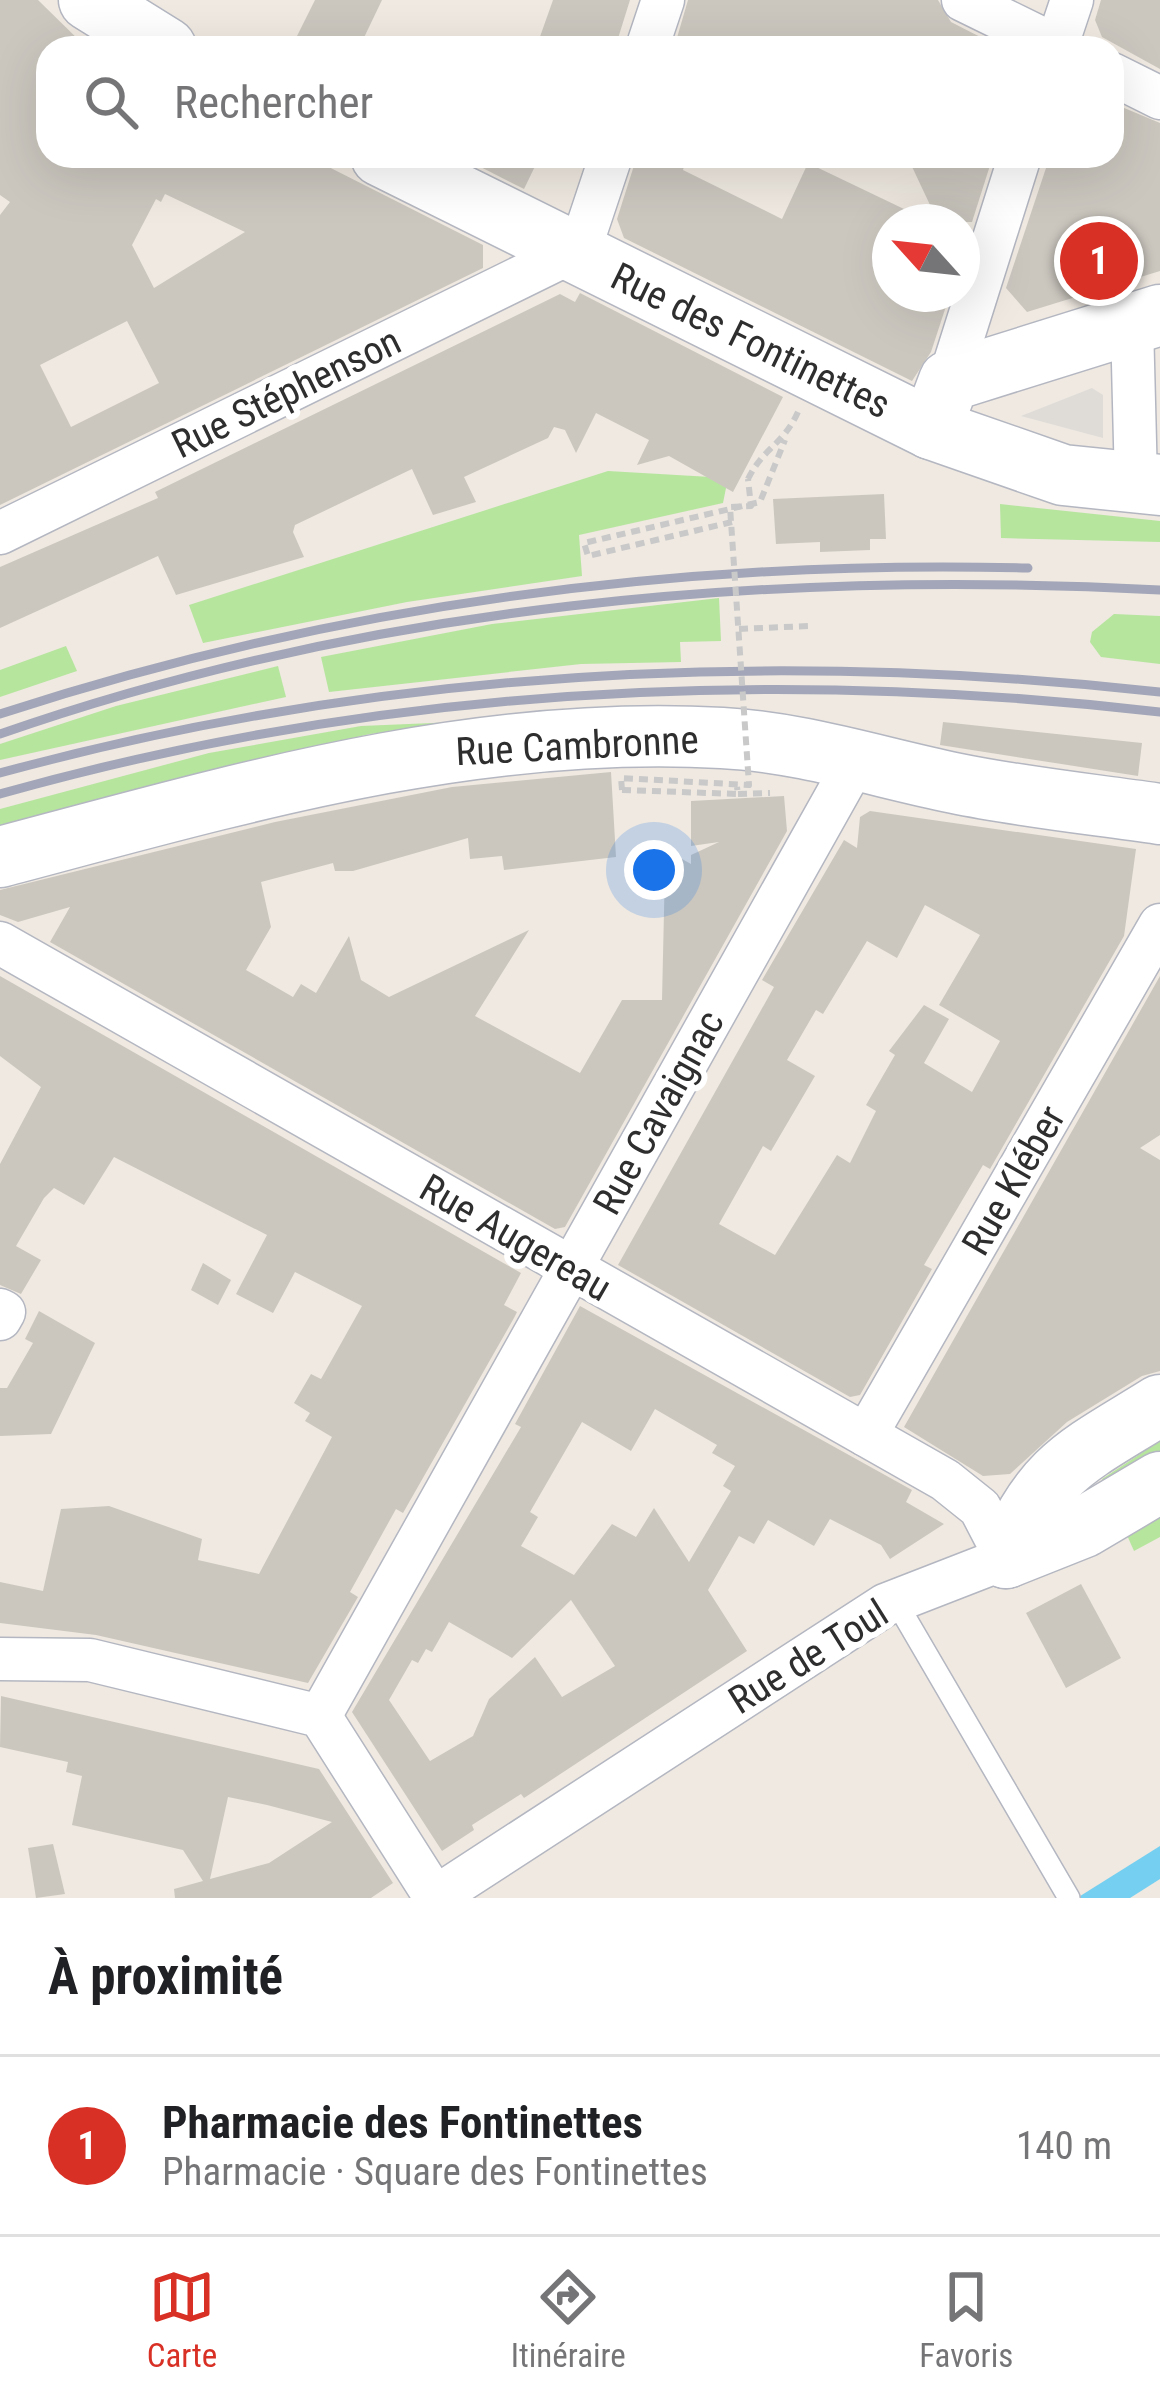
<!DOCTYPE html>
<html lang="fr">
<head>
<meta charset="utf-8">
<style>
  body { margin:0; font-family:"Roboto Condensed",sans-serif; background:#f2f2f2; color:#202124 }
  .compass { position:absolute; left:872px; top:204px; width:108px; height:108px; border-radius:50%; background:#fff; box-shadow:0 12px 48px #0002; rotate:297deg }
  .you { position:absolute; left:654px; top:870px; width:42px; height:42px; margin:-30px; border:9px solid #fff; border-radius:50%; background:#1a73e8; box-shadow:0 0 0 18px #1a73e833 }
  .badge { display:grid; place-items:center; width:78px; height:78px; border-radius:50%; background:#d93025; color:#fff; font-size:39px; font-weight:700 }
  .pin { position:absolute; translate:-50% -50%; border:6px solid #fff; box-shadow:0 3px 12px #0006 }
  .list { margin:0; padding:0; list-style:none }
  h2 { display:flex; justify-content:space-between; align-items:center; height:156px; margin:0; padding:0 48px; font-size:51px }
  h2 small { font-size:39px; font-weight:400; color:#757577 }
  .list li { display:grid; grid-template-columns:78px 1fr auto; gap:36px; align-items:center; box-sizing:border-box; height:180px; padding:0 48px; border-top:3px solid #e0e0e0 }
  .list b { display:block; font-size:45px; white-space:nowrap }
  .list p { margin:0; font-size:39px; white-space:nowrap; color:#757577 }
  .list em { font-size:39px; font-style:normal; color:#757577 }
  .icon { flex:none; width:66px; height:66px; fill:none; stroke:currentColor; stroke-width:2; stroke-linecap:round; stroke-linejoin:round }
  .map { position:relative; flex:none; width:1160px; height:1898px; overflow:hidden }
  .search { position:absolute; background:#fff; box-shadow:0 12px 48px #0002; left:36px; right:36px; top:36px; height:132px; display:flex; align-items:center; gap:30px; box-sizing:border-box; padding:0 42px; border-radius:36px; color:#757577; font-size:45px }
  .sheet { height:336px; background:#fff }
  nav { display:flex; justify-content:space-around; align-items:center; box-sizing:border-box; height:168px; border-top:3px solid #e0e0e0; background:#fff; font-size:33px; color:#757577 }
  nav a { display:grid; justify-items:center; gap:6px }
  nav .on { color:#d93025 }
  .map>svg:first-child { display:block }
</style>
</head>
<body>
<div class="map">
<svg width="1160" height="1898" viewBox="0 0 1160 1898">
  <rect width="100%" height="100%" fill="#efe9e1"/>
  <!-- green -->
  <g fill="#b6e59e">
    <path d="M608 471 728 478 723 503 579 535 582 576 407 602 203 643 189 605Z"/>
    <path d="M1000 504 1160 521V542L1001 538Z"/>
    <path d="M719 598 721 641 680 642 681 662 581 664 329 692 321 657 492 624Z"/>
    <path d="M1114 614 1160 616V664L1101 657 1090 642 1092 632Z"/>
    <path d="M66 646 77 671 0 697V670Z"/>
    <path d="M278 666 286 697 0 760V744L116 706Z"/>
    <path d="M555 718 370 734 201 774 0 833V809L209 753 361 726Z"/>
    <path d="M1160 1441V1537L1134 1551 1102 1479Z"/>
  </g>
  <!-- plaza -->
  <path fill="#dfdcd8" d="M1092 388 1103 395V438L1021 416Z"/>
  <!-- water -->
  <path fill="#75cff0" d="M1160 1846V1879L1130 1898H1077Z"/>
  <!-- building -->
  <g fill="#cbc7bf" fill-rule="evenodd">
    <path d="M0 0H38L87 48H48V156H307L483 245V268L0 505V215L10 202 0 195ZM165 194 245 232 154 288 132 245 156 199 161 202ZM127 321 159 383 71 427 40 365Z"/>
    <path d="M315 0H382L359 48H291Z"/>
    <path d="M553 0H630L615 48H536Z"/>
    <path d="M688 0H938L951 22 996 45 674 48Z"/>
    <path d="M1101 0H1160V69L1102 37 1095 20Z"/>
    <path d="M1117 105 1160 123V271L1027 312 1006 288 1050 156H1112Z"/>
    <path d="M459 156H540L524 189Z"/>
    <path d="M637 156H687L683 170 782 219 808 163 904 209 897 222H890V236L876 264 890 272V294H950L931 352 912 381 624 238 617 219Z"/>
    <path d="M907 156H993L972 222H938Z"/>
    <path d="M580 293 783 397 733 492 669 456 637 465 649 440 596 413 576 453 565 430 554 427 548 438 464 477 476 502 433 515 412 469 295 525 293 532 304 557 176 595 158 556 0 628V567L158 498 155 492 560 294 575 302Z"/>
    <path d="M884 494 886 539H870V550L820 552V542L776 544 773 499Z"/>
    <path d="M943 722 1142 743 1138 776 940 745Z"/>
    <path d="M611 772 616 857 504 870 502 856 470 859 468 838 353 871H335L333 863 261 882 271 927 246 970 293 997 301 984 316 993 349 936 361 980 389 997 529 930 475 1016 580 1073 622 1000H662L665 867 682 859 691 864V855L719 842 691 846V801L784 796 787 831 565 1227 555 1229 50 942 70 907 18 922 0 915V890L275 822 452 787Z"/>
    <path d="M870 811 1136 849 1124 936 990 1169 983 1165 924 1265 932 1269 860 1395 850 1397 618 1265 774 987 762 980 844 840 857 848 860 817ZM925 905 980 935 939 1005 1000 1041 972 1092 924 1063 949 1019 924 1005 889 1051 895 1055 866 1105 876 1111 850 1163 837 1155 775 1255 719 1224 763 1146 771 1151 815 1076 787 1060 816 1010 823 1014 867 941 897 958Z"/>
    <path d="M0 976 521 1273 504 1305 517 1312 514 1318 403 1513 396 1509 350 1592 358 1597 308 1683 96 1635 0 1623V1582L43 1591 61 1509 109 1506 202 1539 198 1560 259 1574 332 1437 305 1421 310 1413 294 1403 311 1374 321 1379 362 1306 295 1272 273 1313 236 1294 267 1235 114 1157 84 1205 54 1188 44 1198 16 1246 41 1260 21 1294 0 1285V1164L41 1087 0 1056Z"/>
    <path d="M1160 976V1135L1140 1148 1160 1160V1371L1142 1376 1067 1422 1010 1474 983 1476 904 1427Z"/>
    <path d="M203 1263 231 1280 218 1305 191 1290Z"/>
    <path d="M580 1306 912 1490 906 1502 944 1524 890 1559 881 1545 830 1519 814 1546 768 1520 754 1544 739 1536 708 1590 747 1651 524 1798 521 1794 472 1825 474 1830 442 1851 352 1712 521 1427 515 1424ZM655 1409 717 1445 712 1453 735 1466 723 1486 731 1491 689 1562 654 1508 636 1537 612 1524 574 1575 521 1546 538 1517 530 1512 582 1422 631 1451ZM571 1600 615 1666 562 1697 535 1657 489 1699 473 1736 430 1761 389 1700 412 1660 418 1663 426 1649 432 1652 449 1622 512 1658Z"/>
    <path d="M39 1311 95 1343 51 1434 0 1436V1388H7L33 1343 25 1339Z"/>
    <path d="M1081 1584 1121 1658 1066 1688 1026 1613Z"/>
    <path d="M1 1696 319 1769 393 1883 371 1898H175L174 1889 203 1881 183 1850 72 1825 82 1776 66 1772 68 1762 0 1747ZM228 1797 267 1805 332 1822 269 1863 210 1879Z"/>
    <path d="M53 1844 65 1894 36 1898 28 1848Z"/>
  </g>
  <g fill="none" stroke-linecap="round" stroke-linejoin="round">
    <!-- lane casing -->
    <g stroke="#b4b7c1" stroke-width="24">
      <path id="lane" d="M895 1600 1069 1898"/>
    </g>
    <!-- street casing -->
    <g stroke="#b4b7c1" stroke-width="45">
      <g id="street">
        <path d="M963 0 1061 48"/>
        <path d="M647 48 663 0"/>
        <path d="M1056 48 1072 0"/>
        <path d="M1112 74 1160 98"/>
        <path d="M1132 324 1136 482"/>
        <path d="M949 381 1020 156"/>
        <path d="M0 533 572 252 587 228 611 156"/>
        <path d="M0 943 945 1480 980 1508 1006 1558 885 1605 434 1898"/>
        <path d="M0 1310 4 1312 0 1319"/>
        <path d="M866 1435 1160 925"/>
        <path d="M0 1659 90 1660 320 1716 435 1897"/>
        <path d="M320 1716 857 759"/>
      </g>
    </g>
    <!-- secondary casing -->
    <g stroke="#b4b7c1" stroke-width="63">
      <g id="secondary">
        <path d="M89 0 166 48"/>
        <path d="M381 156 931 429 1063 475 1160 485"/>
        <path d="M931 429 949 381 1160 315"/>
        <path d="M0 857C237 794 473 724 722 738 801 742 877 767 954 783 1021 797 1091 804 1160 814"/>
        <path d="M1006 1558C1042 1467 1082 1454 1160 1405"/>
        <path d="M1006 1558 1084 1527 1160 1482"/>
      </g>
    </g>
    <!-- path -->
    <g stroke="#c9c9c9" stroke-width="6" stroke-dasharray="9 6" stroke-linecap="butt">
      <path d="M748 479C763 448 783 445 798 412"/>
      <path d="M732 522 588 556 584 543 760 502 785 440"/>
      <path d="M739 629 808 626"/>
      <path d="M622 790 738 794 737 787"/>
      <path d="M738 794 770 793"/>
    </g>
    <!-- lane -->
    <use href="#lane" stroke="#fff" stroke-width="21"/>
    <!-- street -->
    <use href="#street" stroke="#fff" stroke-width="42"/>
    <!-- secondary -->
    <use href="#secondary" stroke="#fff" stroke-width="60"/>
    <!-- rail -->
    <g stroke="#a3a6b8" stroke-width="9">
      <path d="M0 714C332 606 679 559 1028 568"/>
      <path d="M0 734C369 605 771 569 1160 590"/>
      <path d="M0 773C381 669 769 649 1160 692"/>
      <path d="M0 794C379 687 770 667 1160 712"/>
    </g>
    <!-- path-bridge -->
    <path stroke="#c9c9c9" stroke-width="6" stroke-dasharray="9 6" stroke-linecap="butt" d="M622 790 621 778 749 785 730 507 751 506 748 479"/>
  </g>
  <g text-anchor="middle" stroke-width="12" stroke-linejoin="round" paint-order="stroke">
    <!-- street labels -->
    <g font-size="39" fill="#2e2e2e" stroke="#fff">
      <text transform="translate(751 340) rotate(26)" y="14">Rue des Fontinettes</text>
      <text transform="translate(286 392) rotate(-26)" y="14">Rue Stéphenson</text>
      <text transform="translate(577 745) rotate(-3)" y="14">Rue Cambronne</text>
      <text transform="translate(658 1112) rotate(-61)" y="14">Rue Cavaignac</text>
      <text transform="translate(1013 1180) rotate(-60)" y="14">Rue Kléber</text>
      <text transform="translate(516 1237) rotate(30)" y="14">Rue Augereau</text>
      <text transform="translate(808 1656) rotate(-32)" y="14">Rue de Toul</text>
    </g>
  </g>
</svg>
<svg class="compass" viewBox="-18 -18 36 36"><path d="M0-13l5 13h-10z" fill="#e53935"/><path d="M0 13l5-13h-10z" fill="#757577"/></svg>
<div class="you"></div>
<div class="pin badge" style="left:1099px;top:261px">1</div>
<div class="search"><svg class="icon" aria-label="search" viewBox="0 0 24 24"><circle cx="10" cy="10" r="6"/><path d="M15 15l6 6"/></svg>Rechercher</div>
</div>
<section class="sheet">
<h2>À proximité<small></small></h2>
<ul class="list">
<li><span class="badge">1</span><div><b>Pharmacie des Fontinettes</b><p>Pharmacie · Square des Fontinettes</p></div><em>140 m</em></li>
</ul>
</section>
<nav>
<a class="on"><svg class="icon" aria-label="map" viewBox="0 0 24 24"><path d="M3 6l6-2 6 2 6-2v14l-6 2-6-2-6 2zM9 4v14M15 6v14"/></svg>Carte</a>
<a><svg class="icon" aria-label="directions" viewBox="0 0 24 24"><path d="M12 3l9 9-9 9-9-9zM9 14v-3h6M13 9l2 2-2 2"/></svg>Itinéraire</a>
<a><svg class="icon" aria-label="saved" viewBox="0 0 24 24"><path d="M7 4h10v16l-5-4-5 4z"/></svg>Favoris</a>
</nav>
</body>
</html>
